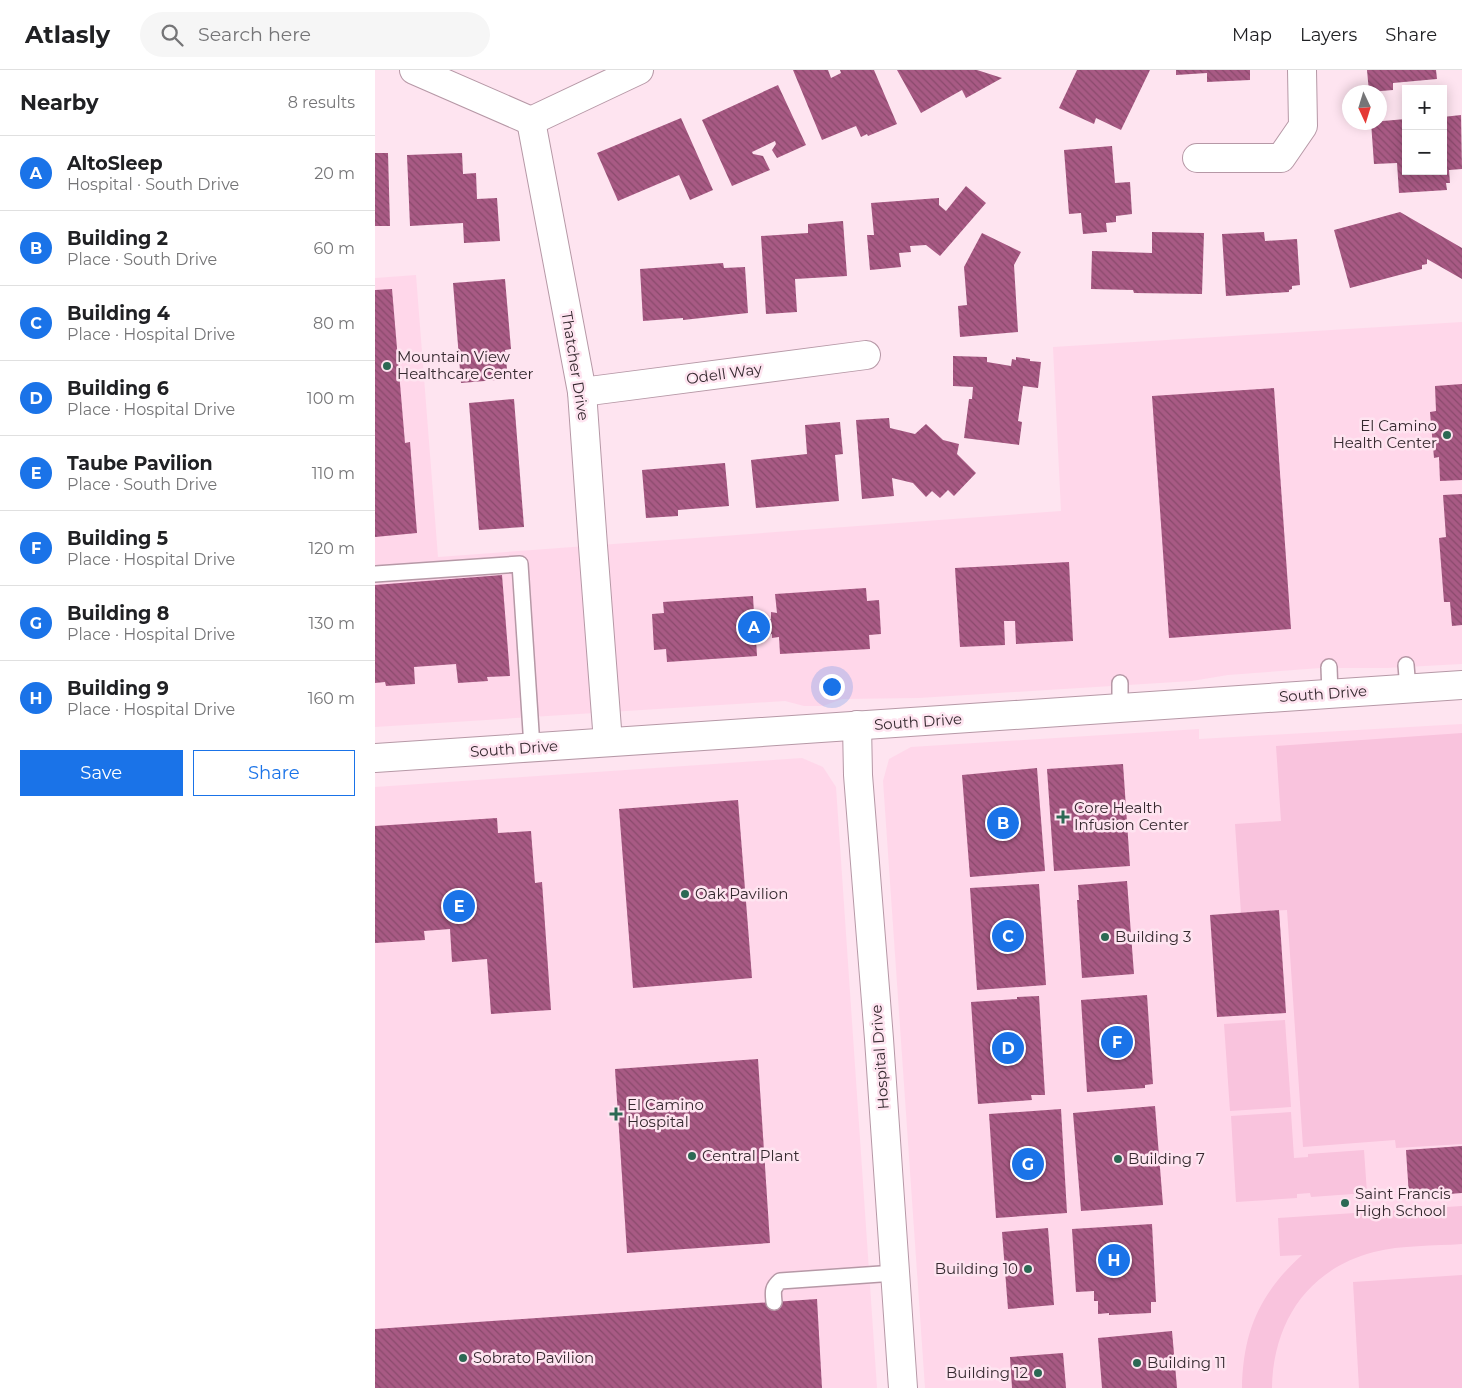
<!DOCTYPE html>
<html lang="en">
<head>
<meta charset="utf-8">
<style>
  body { margin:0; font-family:Montserrat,sans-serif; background:#f6f6f6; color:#202124 }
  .controls { position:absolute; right:15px; top:15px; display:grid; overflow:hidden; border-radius:0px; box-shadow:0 2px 12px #0003 }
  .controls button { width:45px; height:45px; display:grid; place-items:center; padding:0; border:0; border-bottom:1px solid #e0e0e0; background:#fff; color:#202124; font:25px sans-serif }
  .compass { position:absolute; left:967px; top:15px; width:45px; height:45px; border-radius:50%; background:#fff; box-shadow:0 2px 12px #0003; rotate:176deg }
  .you { position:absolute; left:456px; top:616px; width:18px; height:18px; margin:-12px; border:4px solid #fff; border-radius:50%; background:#1a73e8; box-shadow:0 0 0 8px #1a73e833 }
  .badge { display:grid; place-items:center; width:32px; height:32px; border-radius:50%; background:#1a73e8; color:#fff; font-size:16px; font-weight:700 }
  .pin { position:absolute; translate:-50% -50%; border:2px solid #fff; box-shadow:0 1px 5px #0006 }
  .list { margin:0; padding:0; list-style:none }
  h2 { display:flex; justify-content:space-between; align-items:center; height:65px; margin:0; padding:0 20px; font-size:21px }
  h2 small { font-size:16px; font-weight:400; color:#757577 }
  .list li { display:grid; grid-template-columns:32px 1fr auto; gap:15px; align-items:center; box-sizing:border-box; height:75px; padding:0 20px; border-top:1px solid #e0e0e0 }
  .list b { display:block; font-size:19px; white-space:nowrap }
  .list p { margin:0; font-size:16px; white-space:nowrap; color:#757577 }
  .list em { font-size:16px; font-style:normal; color:#757577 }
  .actions { display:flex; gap:10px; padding:15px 20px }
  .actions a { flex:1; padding:11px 0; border:1px solid #1a73e8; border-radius:0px; text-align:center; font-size:18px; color:#1a73e8 }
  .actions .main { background:#1a73e8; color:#fff }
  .icon { flex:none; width:28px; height:28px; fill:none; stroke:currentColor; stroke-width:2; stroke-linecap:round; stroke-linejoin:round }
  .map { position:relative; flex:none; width:1087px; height:1318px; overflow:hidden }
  header { display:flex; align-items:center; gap:30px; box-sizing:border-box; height:70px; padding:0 25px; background:#fff; border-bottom:1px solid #e0e0e0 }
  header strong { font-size:24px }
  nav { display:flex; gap:28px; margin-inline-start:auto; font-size:18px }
  .search { width:350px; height:45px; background:#f6f6f6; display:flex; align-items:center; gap:12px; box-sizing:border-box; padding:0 18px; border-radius:28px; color:#757577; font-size:19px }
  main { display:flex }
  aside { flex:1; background:#fff }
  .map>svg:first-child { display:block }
</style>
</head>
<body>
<header>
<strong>Atlasly</strong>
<div class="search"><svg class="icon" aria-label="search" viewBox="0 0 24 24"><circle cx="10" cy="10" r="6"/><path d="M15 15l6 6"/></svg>Search here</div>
<nav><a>Map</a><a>Layers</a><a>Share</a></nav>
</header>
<main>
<aside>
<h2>Nearby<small>8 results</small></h2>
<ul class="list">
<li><span class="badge">A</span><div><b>AltoSleep</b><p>Hospital · South Drive</p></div><em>20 m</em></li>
<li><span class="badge">B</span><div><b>Building 2</b><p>Place · South Drive</p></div><em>60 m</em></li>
<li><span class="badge">C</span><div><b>Building 4</b><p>Place · Hospital Drive</p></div><em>80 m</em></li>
<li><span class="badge">D</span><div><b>Building 6</b><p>Place · Hospital Drive</p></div><em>100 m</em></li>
<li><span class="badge">E</span><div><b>Taube Pavilion</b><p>Place · South Drive</p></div><em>110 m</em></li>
<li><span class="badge">F</span><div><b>Building 5</b><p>Place · Hospital Drive</p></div><em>120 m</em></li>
<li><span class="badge">G</span><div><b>Building 8</b><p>Place · Hospital Drive</p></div><em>130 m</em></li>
<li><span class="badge">H</span><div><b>Building 9</b><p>Place · Hospital Drive</p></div><em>160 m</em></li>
</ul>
<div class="actions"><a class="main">Save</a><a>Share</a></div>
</aside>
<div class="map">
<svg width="1087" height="1318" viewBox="0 0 1087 1318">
  <defs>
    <pattern id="building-back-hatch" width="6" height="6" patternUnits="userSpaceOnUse" patternTransform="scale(1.25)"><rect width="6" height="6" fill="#a85a84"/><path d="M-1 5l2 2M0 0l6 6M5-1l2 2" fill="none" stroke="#8a4a6c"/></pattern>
  </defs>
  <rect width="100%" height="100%" fill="#fee4f0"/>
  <!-- built -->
  <g fill="#ffd7ea">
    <path d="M41 205 63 487 686 441 678 277 1087 252V594L1012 598H946L853 605 817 611 544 628 467 629 448 636H429L410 631 0 657V208Z"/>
    <path d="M1087 654V1318H550L508 711 514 689 536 677 824 659V669Z"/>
    <path d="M427 688 448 697 461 717 502 1318H0V717Z"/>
  </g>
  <!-- pitch -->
  <g fill="#f9c3dd">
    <path d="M1087 663V1074L1021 1078 1020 1070 928 1077 912 840 866 843 860 754 906 751 901 676Z"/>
    <path d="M910 950 916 1037 855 1041 849 954Z"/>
    <path d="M916 1042 919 1088 933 1087V1084L989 1080 992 1123 936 1127 935 1123 922 1124V1128L861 1132 856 1046Z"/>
    <path d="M1087 1136V1174C1059 1176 1026 1175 999 1182 933 1199 898 1252 897 1318H867C868 1261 885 1223 927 1185L905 1186 903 1148Z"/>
    <path d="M1087 1205V1318H984L978 1212Z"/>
  </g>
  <!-- building -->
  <g fill="url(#building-back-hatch)">
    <path d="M418 0H453L456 8 466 3 465 0H499L522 54 493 66 492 64 486 67 481 56 447 70Z"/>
    <path d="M522 0H602L627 8 591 28 587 20 546 43Z"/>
    <path d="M702 0H775L746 60 721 48 719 54 684 38Z"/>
    <path d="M801 0H875V10L832 12V3L801 5Z"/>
    <path d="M992 0H1061L1062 9 1018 13V20L994 22Z"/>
    <path d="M403 15 431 75 402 88 397 80 401 74 400 71 377 82 378 84 388 86 395 100 357 116 327 50Z"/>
    <path d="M1086 45 1087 99 1074 100 1075 113H1071L1072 120 1024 123 1022 93 999 94 996 52 1031 49V101H1068V47Z"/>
    <path d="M306 48 338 120 315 130 304 105 243 131 222 83Z"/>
    <path d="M737 76 740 113 755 112 757 144 741 146V152L731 153 732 162 708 164 706 143 694 144 689 80Z"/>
    <path d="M0 83H13L15 156H0Z"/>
    <path d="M87 83 88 104 101 103 102 129 122 128 125 171 89 173 88 153 35 156 32 85Z"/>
    <path d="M591 116 611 133 565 186 551 175 535 176 536 182 524 183 526 197 495 200 492 165H499L496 133 564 128V135L571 141Z"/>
    <path d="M1025 142 1087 178V209L1052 189V194L1047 195V199L975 218 959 160Z"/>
    <path d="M468 151 472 206 420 209 422 242 391 244 386 166 433 163V154Z"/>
    <path d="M777 162 829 163 827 224 759 223 758 220 716 219 717 181 777 183Z"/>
    <path d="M889 162 890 171 922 169 925 215 917 216V219L914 220V222L851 226 847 164Z"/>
    <path d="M607 163 646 182 639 195 643 262 585 267 583 236 592 235 589 197Z"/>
    <path d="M348 193 349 198 370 197 373 243 308 250V248L268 251 265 199Z"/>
    <path d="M130 209 136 279 130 280 133 309 86 313 78 213Z"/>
    <path d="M17 219 30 373 35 372 42 463 0 467V220Z"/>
    <path d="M578 286 612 287V292L636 296 637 289 641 290V287L655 289V291L666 292 663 318 648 316 643 351 647 352 644 375 589 368 594 329H597L598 317 578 316Z"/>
    <path d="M1087 314V410L1065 411 1064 387 1059 388 1055 342 1061 341 1060 316Z"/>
    <path d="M899 318 916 559 794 568 777 326Z"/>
    <path d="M139 329 149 457 104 460 94 333Z"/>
    <path d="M514 348 515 358 540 364 551 354 568 370 584 374 582 384 601 403 579 426 573 420 565 428 557 421 551 427 538 413 517 408 519 426 487 429 481 350Z"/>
    <path d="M465 352 468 384 460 385 464 431 381 438 376 390 432 384 430 355Z"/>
    <path d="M350 393 354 436 303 440V446L271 448 267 400Z"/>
    <path d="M1087 424V555L1077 556 1075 532H1069L1064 468 1071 467 1068 425Z"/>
    <path d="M694 492 698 571 641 574 640 551H629L630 575 585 577 580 498Z"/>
    <path d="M127 505 135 606 112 607 113 611 83 613 81 594 39 597 40 614 11 616 10 612 0 613V515Z"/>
    <path d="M491 518 492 531 504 530 506 564 494 565 495 579 405 584 404 567 397 568V564L394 565V562L387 563V568L381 569 382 586 292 592 291 579 279 580 277 544 289 543 288 532 378 526 379 544 385 543V550L396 549V542L402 543 400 524Z"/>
    <path d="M748 694 755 796 679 801 672 699Z"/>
    <path d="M662 698 670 801 595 807 587 705Z"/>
    <path d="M363 730 377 908 258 918 244 739Z"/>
    <path d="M122 748 123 763 156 761 160 813 167 812 176 940 116 944 112 889 77 892 75 859 49 861 50 870 0 873V756Z"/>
    <path d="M752 811 759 904 707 908 702 830H704L703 815Z"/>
    <path d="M664 814 671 915 602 920 595 818Z"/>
    <path d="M904 840 911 943 842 947 835 845Z"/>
    <path d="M772 925 778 1014 770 1015V1018L712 1022 706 930Z"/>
    <path d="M664 926 670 1025H656L657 1030 603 1034 596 932 642 929V927Z"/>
    <path d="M383 989 395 1173 252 1183 240 999Z"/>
    <path d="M780 1036 788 1135 706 1141 698 1043Z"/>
    <path d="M686 1039 692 1143 621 1148 614 1044Z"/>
    <path d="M1087 1076V1123L1034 1127 1031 1080Z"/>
    <path d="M777 1154 781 1232H776V1243L734 1245V1243L723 1244V1231H719V1221L701 1222 697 1159Z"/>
    <path d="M673 1158 679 1235 633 1239 627 1162Z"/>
    <path d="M442 1229 447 1318H0V1259Z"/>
    <path d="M797 1261 802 1318H727L723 1268Z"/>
    <path d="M688 1283 691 1318H637L635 1287Z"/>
  </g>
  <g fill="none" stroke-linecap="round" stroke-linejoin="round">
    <!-- service casing -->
    <g stroke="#b698a6" stroke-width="18">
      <g id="service">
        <path d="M0 504 145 494 157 677"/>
        <path d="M1031 595 1033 619"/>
        <path d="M954 597 955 624"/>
        <path d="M745 613V638"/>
        <path d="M399 1232C398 1222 397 1218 405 1211L520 1203"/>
      </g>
    </g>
    <!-- minor casing -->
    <g stroke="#b698a6" stroke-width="30">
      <g id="minor">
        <path d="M39 0 156 51"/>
        <path d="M156 51 207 322 218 476 233 672"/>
        <path d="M156 51 264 0"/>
        <path d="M822 88H906L928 56 927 0"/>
        <path d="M207 322 491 285"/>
        <path d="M482 655 483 705 504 969 528 1318"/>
        <path d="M0 688 1087 615"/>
      </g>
    </g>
    <!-- service -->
    <use href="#service" stroke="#fff" stroke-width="15"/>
    <!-- minor -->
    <use href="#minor" stroke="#fff" stroke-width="28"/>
  </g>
  <!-- markers -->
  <g fill="#2c6954" stroke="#fee4f0" stroke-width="2">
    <circle cx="12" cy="296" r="5"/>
    <circle cx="1072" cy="365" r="5"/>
    <path d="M685.5 739.5h5v5h5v5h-5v5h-5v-5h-5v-5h5z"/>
    <circle cx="310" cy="824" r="5"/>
    <circle cx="730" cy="867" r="5"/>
    <path d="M238.5 1036.5h5v5h5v5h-5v5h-5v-5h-5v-5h5z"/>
    <circle cx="317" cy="1086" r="5"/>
    <circle cx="743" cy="1089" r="5"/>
    <circle cx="970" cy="1133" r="5"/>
    <circle cx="653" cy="1199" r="5"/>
    <circle cx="88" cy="1288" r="5"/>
    <circle cx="762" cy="1293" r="5"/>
    <circle cx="663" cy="1303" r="5"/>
  </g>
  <g text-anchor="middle" stroke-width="5" stroke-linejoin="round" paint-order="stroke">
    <!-- poi labels -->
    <g font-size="15" fill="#35292f" stroke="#fee4f0" text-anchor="start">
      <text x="22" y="292">Mountain View<tspan x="22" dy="17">Healthcare Center</tspan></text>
      <text x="1062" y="361" text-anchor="end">El Camino<tspan x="1062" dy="17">Health Center</tspan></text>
      <text x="699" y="743">Core Health<tspan x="699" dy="17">Infusion Center</tspan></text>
      <text x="320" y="829">Oak Pavilion</text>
      <text x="740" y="872">Building 3</text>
      <text x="252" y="1040">El Camino<tspan x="252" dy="17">Hospital</tspan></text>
      <text x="327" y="1091">Central Plant</text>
      <text x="753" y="1094">Building 7</text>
      <text x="980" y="1129">Saint Francis<tspan x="980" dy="17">High School</tspan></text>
      <text x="643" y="1204" text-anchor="end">Building 10</text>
      <text x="98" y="1293">Sobrato Pavilion</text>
      <text x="772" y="1298">Building 11</text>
      <text x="653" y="1308" text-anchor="end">Building 12</text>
    </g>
    <!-- street labels -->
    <g font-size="15" fill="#35292f" stroke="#fee4f0">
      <text transform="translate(200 296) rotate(81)" y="5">Thatcher Drive</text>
      <text transform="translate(349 304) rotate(-8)" y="5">Odell Way</text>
      <text transform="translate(948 624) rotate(-4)" y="5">South Drive</text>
      <text transform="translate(543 652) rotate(-4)" y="5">South Drive</text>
      <text transform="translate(139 679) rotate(-4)" y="5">South Drive</text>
      <text transform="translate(505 987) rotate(-94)" y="5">Hospital Drive</text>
    </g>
  </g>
</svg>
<div class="controls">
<button>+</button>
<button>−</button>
</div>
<svg class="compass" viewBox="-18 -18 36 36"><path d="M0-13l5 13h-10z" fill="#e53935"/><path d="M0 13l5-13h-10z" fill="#757577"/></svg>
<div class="you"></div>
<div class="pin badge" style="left:379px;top:557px">A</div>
<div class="pin badge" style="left:628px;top:753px">B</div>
<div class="pin badge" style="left:633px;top:866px">C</div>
<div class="pin badge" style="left:633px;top:978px">D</div>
<div class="pin badge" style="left:84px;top:836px">E</div>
<div class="pin badge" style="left:742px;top:972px">F</div>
<div class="pin badge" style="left:653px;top:1094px">G</div>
<div class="pin badge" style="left:739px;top:1190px">H</div>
</div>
</main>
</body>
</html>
